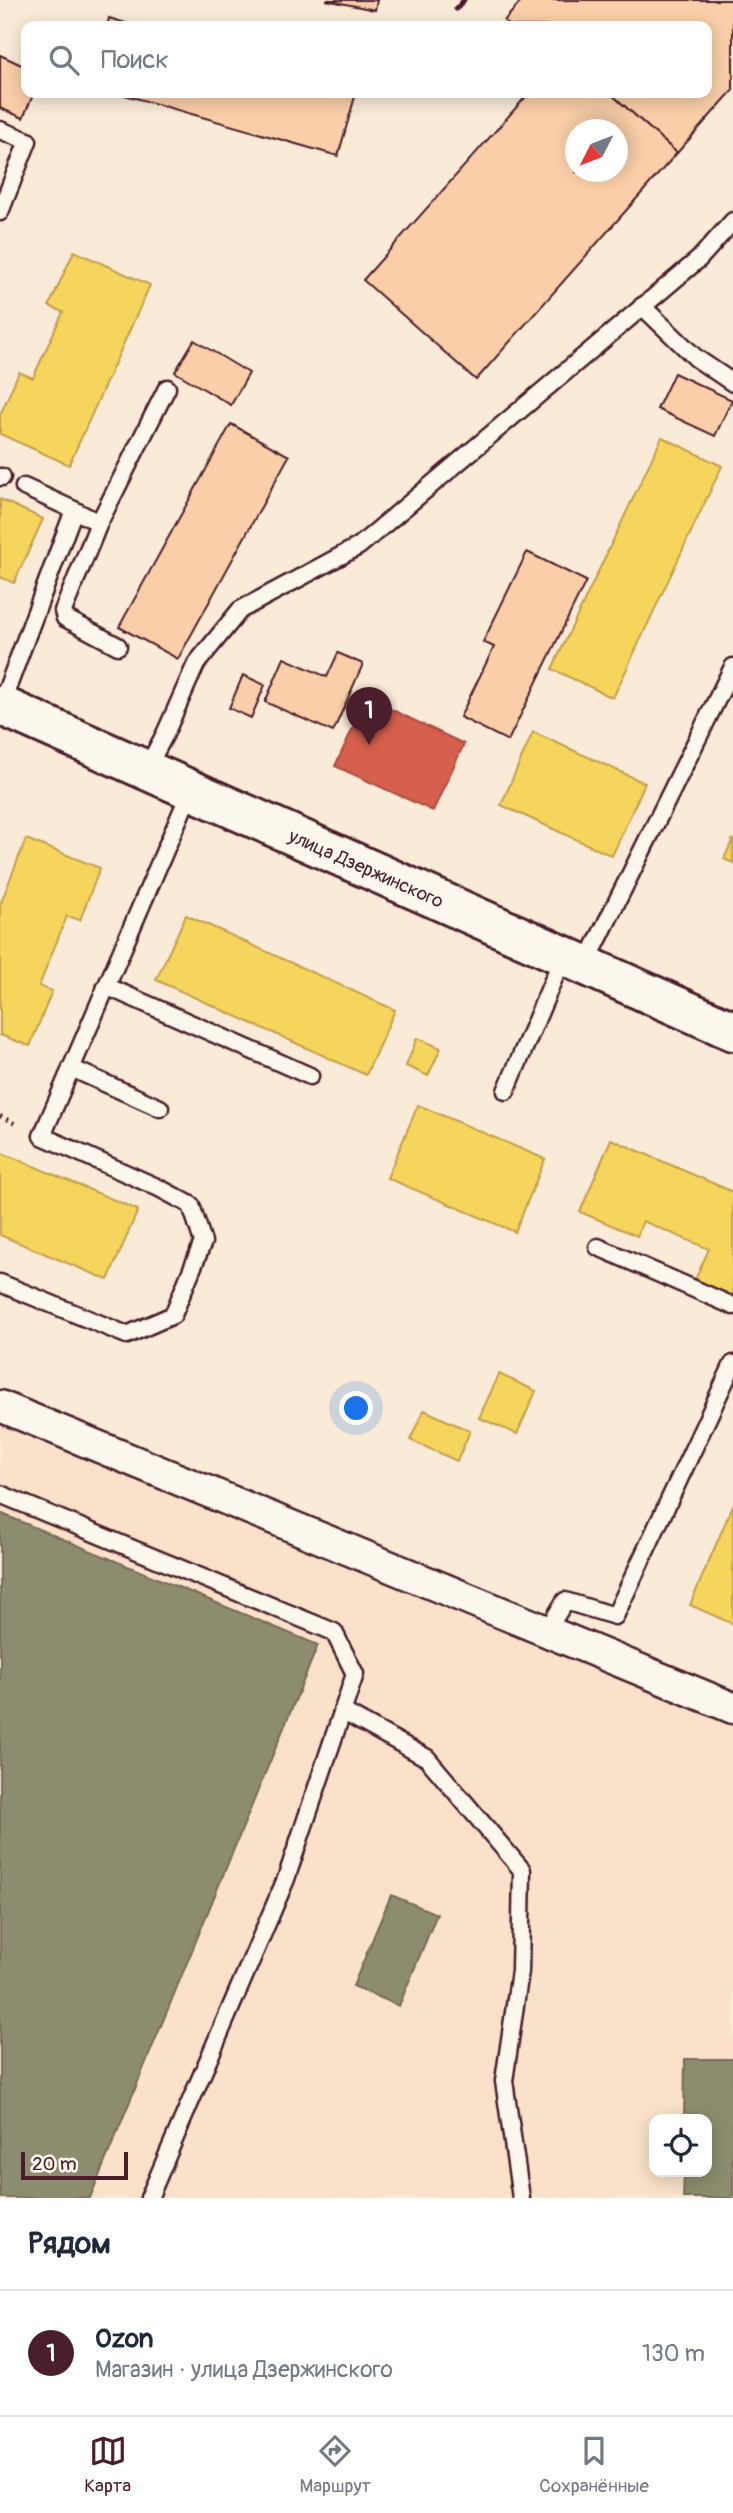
<!DOCTYPE html>
<html lang="ru">
<head>
<meta charset="utf-8">
<style>
  body { margin:0; font-family:Pangolin,sans-serif; background:#f2f2f3; color:#1f2937 }
  .controls { position:absolute; right:21px; bottom:21px; display:grid; overflow:hidden; border-radius:14px; box-shadow:0 4px 18px #0003 }
  .controls button { width:63px; height:63px; display:grid; place-items:center; padding:0; border:0; border-bottom:2px solid #e0e1e3; background:#fff; color:#1f2937; font:35px sans-serif }
  .compass { position:absolute; left:565px; top:119px; width:63px; height:63px; border-radius:50%; background:#fff; box-shadow:0 4px 18px #0003; rotate:228deg }
  .scale { position:absolute; left:21px; bottom:18px; width:107px; box-sizing:border-box; padding-left:7px; border:4px solid #4a1f2b; border-top:0; font-size:19px; line-height:24px; white-space:nowrap; color:#4a1f2b; -webkit-text-stroke:5px #fbf7ec; paint-order:stroke }
  .you { position:absolute; left:357px; top:1409px; width:24px; height:24px; margin:-18px; border:5px solid #fff; border-radius:50%; background:#1a73e8; box-shadow:0 0 0 10px #1a73e833 }
  .badge { display:grid; place-items:center; width:46px; height:46px; border-radius:50%; background:#4a1f2b; color:#fff; font-size:23px; font-weight:700 }
  .pin { position:absolute; translate:-50% -58px; filter:drop-shadow(0 2px 4px #0008) }
  .pin::after { content:''; position:absolute; top:37px; width:24px; height:21px; background:inherit; clip-path:polygon(0 0,100% 0,50% 100%) }
  .list { margin:0; padding:0; list-style:none }
  h2 { display:flex; justify-content:space-between; align-items:center; height:91px; margin:0; padding:0 28px; font-size:30px }
  h2 small { font-size:23px; font-weight:400; color:#747a83 }
  .list li { display:grid; grid-template-columns:46px 1fr auto; gap:21px; align-items:center; box-sizing:border-box; height:126px; padding:0 28px; border-top:2px solid #e0e1e3 }
  .list b { display:block; font-size:26px; white-space:nowrap }
  .list p { margin:0; font-size:23px; white-space:nowrap; color:#747a83 }
  .list em { font-size:23px; font-style:normal; color:#747a83 }
  .icon { flex:none; width:38px; height:38px; fill:none; stroke:currentColor; stroke-width:2; stroke-linecap:round; stroke-linejoin:round }
  .map { position:relative; flex:none; width:733px; height:2198px; overflow:hidden }
  .search { position:absolute; background:#fff; box-shadow:0 4px 18px #0003; left:21px; right:21px; top:21px; height:77px; display:flex; align-items:center; gap:18px; box-sizing:border-box; padding:0 24px; border-radius:14px; color:#747a83; font-size:26px }
  .sheet { height:217px; background:#fff }
  nav { display:flex; justify-content:space-around; align-items:center; box-sizing:border-box; height:98px; border-top:2px solid #e0e1e3; background:#fff; font-size:19px; color:#747a83 }
  nav a { display:grid; justify-items:center; gap:4px }
  nav .on { color:#4a1f2b }
  .map>svg:first-child { display:block }
</style>
</head>
<body>
<div class="map">
<svg width="733" height="2198" viewBox="0 0 733 2198">
  <rect width="100%" height="100%" fill="#faebd8"/>
  <filter id="ink" filterUnits="userSpaceOnUse"><feTurbulence type="fractalNoise" baseFrequency=".0143" numOctaves="2"/><feDisplacementMap in="SourceGraphic" scale="14" xChannelSelector="R" yChannelSelector="G"/><feConvolveMatrix kernelMatrix="1 2 1 2 8 2 1 2 1" color-interpolation-filters="sRGB"/></filter>
  <g filter="url(#ink)">
    <!-- built -->
    <path fill="#fae2ca" fill-rule="evenodd" d="M0 1418 733 1715V2198H0ZM654 2119H707V2172H654Z"/>
    <!-- homes -->
    <g fill="#f6d55c" stroke="#c29e4d" stroke-width="2">
      <path d="M74 251 150 285 69 465 0 434V415L19 372 33 378 63 312 49 306Z"/>
      <path d="M662 437 722 466 613 698 552 669Z"/>
      <path d="M0 499 43 519 14 583 0 577Z"/>
      <path d="M533 732 645 783 612 856 501 805Z"/>
      <path d="M26 839 100 868 80 920 67 916 39 986 52 991 30 1046 0 1035V905Z"/>
      <path d="M733 839V863L724 859Z"/>
      <path d="M186 915 395 1010 366 1075 156 980Z"/>
      <path d="M417 1038 441 1048 428 1076 406 1066Z"/>
      <path d="M418 1105 545 1159 515 1232 387 1178Z"/>
      <path d="M611 1139 733 1192V1299L694 1282 709 1249 643 1221 637 1236 580 1212Z"/>
      <path d="M0 1152 138 1210 108 1280 0 1235Z"/>
      <path d="M499 1374 536 1391 517 1434 479 1418Z"/>
      <path d="M424 1410 470 1431 457 1461 410 1440Z"/>
      <path d="M733 1505V1624L690 1605Z"/>
    </g>
    <!-- shops -->
    <path fill="#d6604d" stroke="#ac4c43" stroke-width="2" d="M367 698 464 744 433 811 335 766Z"/>
    <!-- industry -->
    <g fill="#8c8c6e" stroke="#786b5a" stroke-width="2">
      <path d="M0 1513 318 1645 90 2198H0Z"/>
      <path d="M391 1895 437 1914 399 2006 353 1986Z"/>
      <path d="M685 2059H733V2198H683L684 2172H707V2119H684Z"/>
    </g>
    <!-- building -->
    <g fill="#f9cea8" stroke="#4a1f2b" stroke-width="2" fill-rule="evenodd">
      <path d="M326 0H377L375 10Z"/>
      <path d="M522 0H733V90L677 153 610 93H707V26H510L504 21Z"/>
      <path d="M109 18 136 26H107Z"/>
      <path d="M0 55 26 67V93H34L23 118 0 108Z"/>
      <path d="M118 93H356L338 156Z"/>
      <path d="M529 93H610L677 153 476 380 363 280ZM576 130H618V172H576Z"/>
      <path d="M194 340 249 373 231 405 175 372Z"/>
      <path d="M674 373 732 400 715 436 657 409Z"/>
      <path d="M231 424 289 456 178 659 119 627Z"/>
      <path d="M527 552 586 581 508 741 460 717 494 647 483 642Z"/>
      <path d="M338 653 363 664 333 732 265 702 284 658 327 677Z"/>
      <path d="M243 675 265 685 251 718 229 708Z"/>
    </g>
    <g fill="none" stroke-linecap="round" stroke-linejoin="round">
      <!-- lane casing -->
      <g stroke="#4a1f2b" stroke-width="21">
        <g id="lane">
          <path d="M0 130 28 141 0 212"/>
          <path d="M642 306 696 358 733 383"/>
          <path d="M0 477H2"/>
          <path d="M74 510 99 523 167 388"/>
          <path d="M99 523 63 611 65 618 118 646"/>
          <path d="M1 705 74 510 24 487"/>
          <path d="M146 770 165 734 196 664 240 610 359 546 699 259 733 221"/>
          <path d="M585 966 733 667"/>
          <path d="M106 986 310 1076"/>
          <path d="M71 1068 160 1108"/>
          <path d="M506 1091 563 957"/>
          <path d="M598 1247 733 1306"/>
          <path d="M0 1283 127 1335 173 1315 203 1242 191 1205 159 1188 42 1136 191 790"/>
          <path d="M0 1494 334 1632 355 1674 286 1879 149 2198"/>
          <path d="M546 1632 565 1601 615 1616 733 1364"/>
          <path d="M342 1711 427 1758 522 1870 520 1971 504 2081 521 2198"/>
        </g>
      </g>
      <!-- street casing -->
      <g stroke="#4a1f2b" stroke-width="35">
        <path id="street" d="M0 1406 733 1708"/>
      </g>
      <!-- primary casing -->
      <g stroke="#4a1f2b" stroke-width="44">
        <g id="primary">
          <path id="s1" d="M0 705 733 1031"/>
        </g>
      </g>
      <!-- path -->
      <path stroke="#4a1f2b" stroke-width="4.5" stroke-dasharray="2 5" stroke-linecap="butt" d="M0 1116 18 1125"/>
      <!-- lane -->
      <use href="#lane" stroke="#fbf7ec" stroke-width="16"/>
      <!-- street -->
      <use href="#street" stroke="#fbf7ec" stroke-width="30"/>
      <!-- primary -->
      <use href="#primary" stroke="#fbf7ec" stroke-width="38"/>
      <!-- rail -->
      <path stroke="#4a1f2b" stroke-width="5" d="M456 9 464 0"/>
    </g>
  </g>
  <g text-anchor="middle" stroke-width="7" stroke-linejoin="round" paint-order="stroke">
    <!-- street labels -->
    <g font-size="19" fill="#4a1f2b" stroke="#fbf7ec">
      <text dy="7" stroke="none"><textPath href="#s1" startOffset="401">улица Дзержинского</textPath></text>
    </g>
  </g>
</svg>
<div class="controls">
<button><svg class="icon" aria-label="locate" viewBox="0 0 24 24"><circle cx="12" cy="12" r="6"/><path d="M12 2v4M12 18v4M2 12h4M18 12h4"/></svg></button>
</div>
<svg class="compass" viewBox="-18 -18 36 36"><path d="M0-13l5 13h-10z" fill="#e53935"/><path d="M0 13l5-13h-10z" fill="#747a83"/></svg>
<div class="scale">20 m</div>
<div class="you"></div>
<div class="pin badge" style="left:369px;top:745px">1</div>
<div class="search"><svg class="icon" aria-label="search" viewBox="0 0 24 24"><circle cx="10" cy="10" r="6"/><path d="M15 15l6 6"/></svg>Поиск</div>
</div>
<section class="sheet">
<h2>Рядом<small></small></h2>
<ul class="list">
<li><span class="badge">1</span><div><b>Ozon</b><p>Магазин · улица Дзержинского</p></div><em>130 m</em></li>
</ul>
</section>
<nav>
<a class="on"><svg class="icon" aria-label="map" viewBox="0 0 24 24"><path d="M3 6l6-2 6 2 6-2v14l-6 2-6-2-6 2zM9 4v14M15 6v14"/></svg>Карта</a>
<a><svg class="icon" aria-label="directions" viewBox="0 0 24 24"><path d="M12 3l9 9-9 9-9-9zM9 14v-3h6M13 9l2 2-2 2"/></svg>Маршрут</a>
<a><svg class="icon" aria-label="saved" viewBox="0 0 24 24"><path d="M7 4h10v16l-5-4-5 4z"/></svg>Сохранённые</a>
</nav>
</body>
</html>
